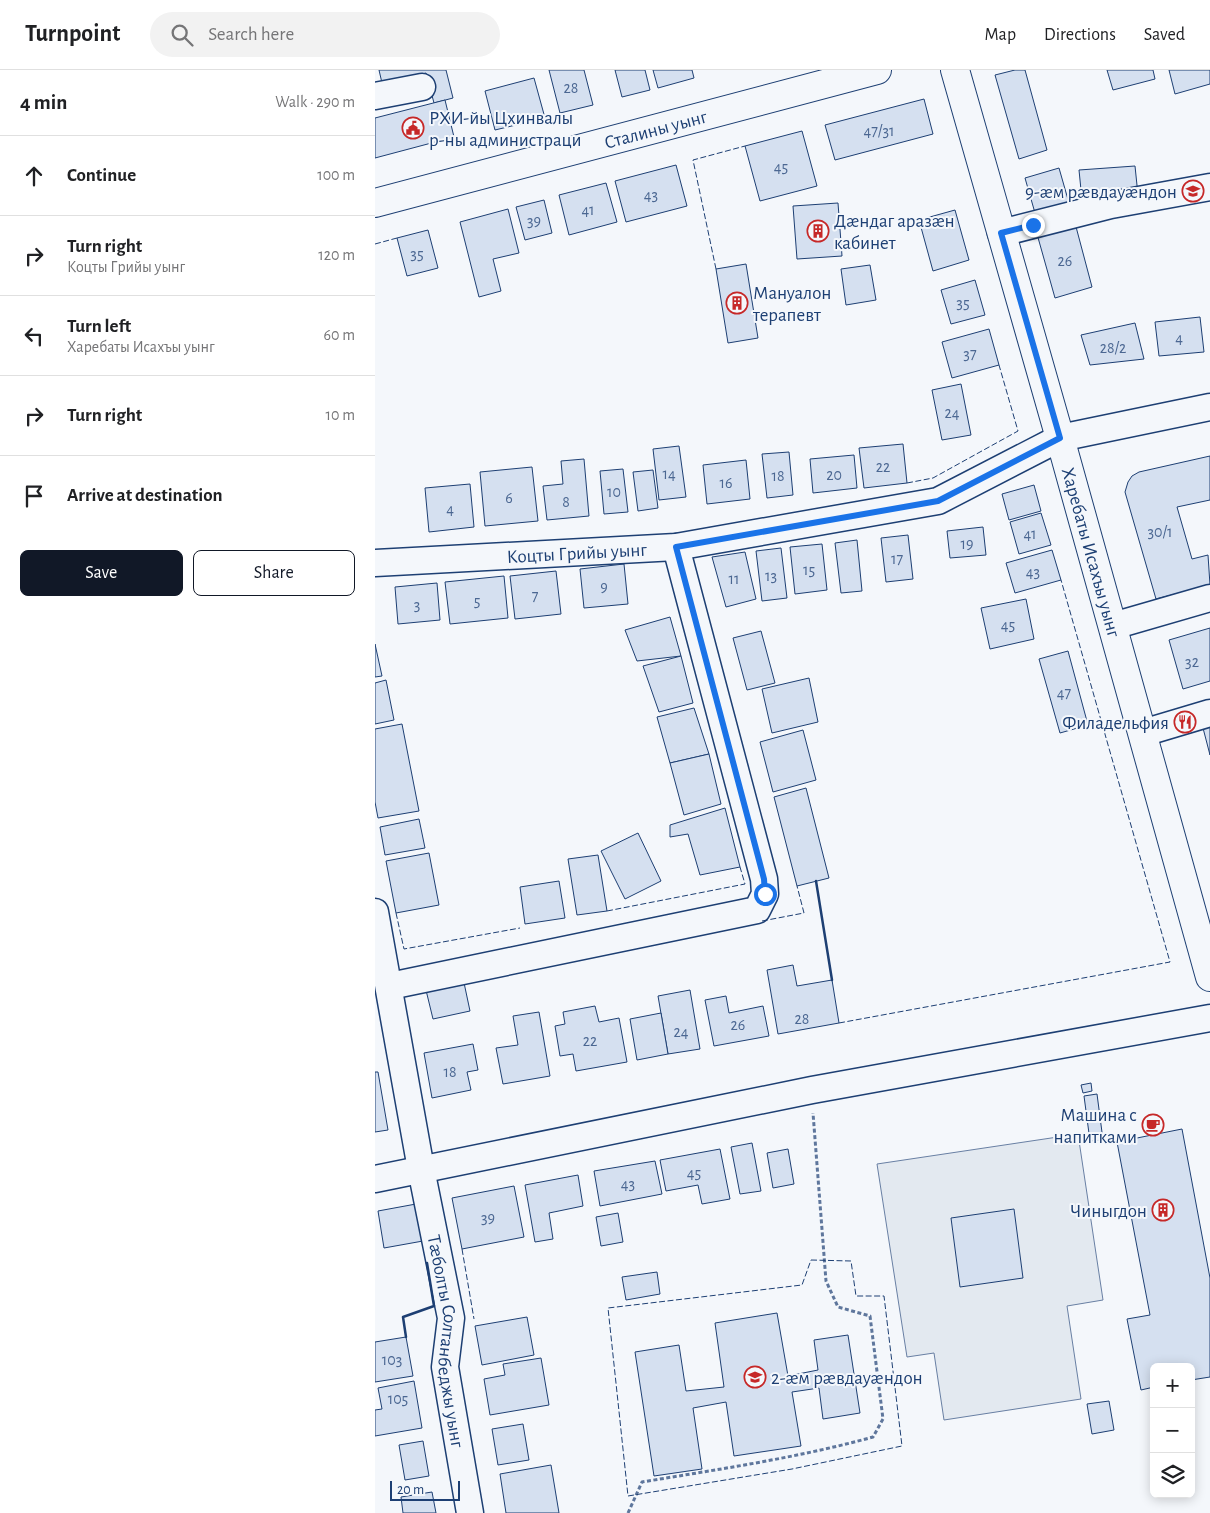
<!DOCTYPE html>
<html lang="en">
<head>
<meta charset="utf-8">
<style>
  body { margin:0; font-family:"Alegreya Sans",sans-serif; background:#f2f2f2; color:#202124 }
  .controls { position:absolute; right:15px; bottom:15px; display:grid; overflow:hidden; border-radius:8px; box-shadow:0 2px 12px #0003 }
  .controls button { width:45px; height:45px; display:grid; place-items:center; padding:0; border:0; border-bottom:1px solid #e0e0e0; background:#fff; color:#202124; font:25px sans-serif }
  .scale { position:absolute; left:15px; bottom:12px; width:70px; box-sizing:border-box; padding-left:5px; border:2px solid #1d3f73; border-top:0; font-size:14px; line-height:18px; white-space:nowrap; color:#1d3f73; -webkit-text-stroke:4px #f4f7fb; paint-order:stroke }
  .stop { position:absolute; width:15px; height:15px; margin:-11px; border:4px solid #1a73e8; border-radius:50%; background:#fff }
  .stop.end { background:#1a73e8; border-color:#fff; box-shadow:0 1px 5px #0008 }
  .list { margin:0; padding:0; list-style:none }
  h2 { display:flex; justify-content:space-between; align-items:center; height:65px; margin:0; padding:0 20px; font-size:21px }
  h2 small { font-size:16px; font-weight:400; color:#757577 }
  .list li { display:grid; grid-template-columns:32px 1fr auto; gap:15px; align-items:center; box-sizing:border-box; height:80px; padding:0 20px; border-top:1px solid #e0e0e0 }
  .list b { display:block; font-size:19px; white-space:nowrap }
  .list p { margin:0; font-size:16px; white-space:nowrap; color:#757577 }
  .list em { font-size:16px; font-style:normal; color:#757577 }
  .actions { display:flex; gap:10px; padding:15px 20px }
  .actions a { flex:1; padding:11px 0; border:1px solid #111827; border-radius:8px; text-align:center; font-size:18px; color:#111827 }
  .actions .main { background:#111827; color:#fff }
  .icon { flex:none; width:28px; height:28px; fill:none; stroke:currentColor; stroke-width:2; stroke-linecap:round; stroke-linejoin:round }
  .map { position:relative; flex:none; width:835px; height:1443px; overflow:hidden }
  header { display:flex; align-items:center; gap:30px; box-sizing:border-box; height:70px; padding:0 25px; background:#fff; border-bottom:1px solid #e0e0e0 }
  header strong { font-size:24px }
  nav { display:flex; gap:28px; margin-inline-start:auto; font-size:18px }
  .search { width:350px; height:45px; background:#f2f2f2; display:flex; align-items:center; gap:12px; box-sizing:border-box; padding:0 18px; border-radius:28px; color:#757577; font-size:19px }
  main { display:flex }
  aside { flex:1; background:#fff }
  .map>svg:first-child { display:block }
</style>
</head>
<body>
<header>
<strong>Turnpoint</strong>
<div class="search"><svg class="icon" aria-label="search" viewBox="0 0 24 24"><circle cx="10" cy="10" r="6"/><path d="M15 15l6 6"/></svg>Search here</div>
<nav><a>Map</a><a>Directions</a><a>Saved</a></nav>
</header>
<main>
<aside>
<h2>4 min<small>Walk · 290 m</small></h2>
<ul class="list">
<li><svg class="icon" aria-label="ahead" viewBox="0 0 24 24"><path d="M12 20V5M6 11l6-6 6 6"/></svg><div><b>Continue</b></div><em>100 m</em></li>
<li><svg class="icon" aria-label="right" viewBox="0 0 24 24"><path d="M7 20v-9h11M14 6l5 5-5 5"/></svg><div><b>Turn right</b><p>Коцты Грийы уынг</p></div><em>120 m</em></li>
<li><svg class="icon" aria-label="left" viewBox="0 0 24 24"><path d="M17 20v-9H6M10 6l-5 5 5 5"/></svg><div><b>Turn left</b><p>Харебаты Исахъы уынг</p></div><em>60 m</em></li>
<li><svg class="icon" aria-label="right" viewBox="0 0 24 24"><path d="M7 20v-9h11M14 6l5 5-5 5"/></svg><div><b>Turn right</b></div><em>10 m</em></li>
<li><svg class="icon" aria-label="arrive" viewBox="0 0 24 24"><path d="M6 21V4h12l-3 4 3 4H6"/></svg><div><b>Arrive at destination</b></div></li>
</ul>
<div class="actions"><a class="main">Save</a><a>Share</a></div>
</aside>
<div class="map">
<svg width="835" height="1443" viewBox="0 0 835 1443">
  <rect width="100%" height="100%" fill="#f4f7fb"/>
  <!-- green -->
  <path fill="#e3e9f0" stroke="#687fa3" d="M703 1064 728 1230 692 1236 706 1329 569 1350 559 1283 532 1287 502 1094Z"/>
  <!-- building -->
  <g fill="#d5e0f0" stroke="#1d3f73">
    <path d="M4 0H71L78 28 59 33 51 3 7 13Z"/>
    <path d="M174 0H209L218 35 185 43Z"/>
    <path d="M240 0H270L275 20 247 27Z"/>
    <path d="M278 0H317L319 8 283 18Z"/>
    <path d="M640 0H650L672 80 644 89 620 5Z"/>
    <path d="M732 0H778L780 9 738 20Z"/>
    <path d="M794 0H835V14L800 24Z"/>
    <path d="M159 8 170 48 120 60 110 21Z"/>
    <path d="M549 29 558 64 460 90 450 55Z"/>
    <path d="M70 30 79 67 0 88V48Z"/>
    <path d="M427 61 442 116 385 131 370 76Z"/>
    <path d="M301 95 312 136 251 152 240 111Z"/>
    <path d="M760 96 763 125 707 130 704 100Z"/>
    <path d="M684 98 694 133 660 143 650 108Z"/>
    <path d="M231 113 242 152 194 165 184 125Z"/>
    <path d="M169 130 177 163 150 170 141 137Z"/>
    <path d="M463 133 467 186 422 189 418 136Z"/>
    <path d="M133 139 144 183 118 189 126 221 104 227 85 152Z"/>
    <path d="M580 140 594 190 558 201 544 150Z"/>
    <path d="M700 153 717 217 680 228 662 164Z"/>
    <path d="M53 160 63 198 32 206 22 168Z"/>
    <path d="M371 194 383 268 353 273 341 199Z"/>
    <path d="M495 195 501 230 471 235 466 199Z"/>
    <path d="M600 210 610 245 576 254 566 220Z"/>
    <path d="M825 247 829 282 784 286 780 252Z"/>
    <path d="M760 253 769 289 715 295 706 265Z"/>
    <path d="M614 259 624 295 577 308 567 272Z"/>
    <path d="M586 314 596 365 567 370 557 320Z"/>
    <path d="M528 374 532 413 489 418 484 378Z"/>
    <path d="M304 376 311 427 284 430 278 379Z"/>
    <path d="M414 382 418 425 392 428 387 384Z"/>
    <path d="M479 385 482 418 438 423 435 389Z"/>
    <path d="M835 386V430L802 437 817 489 833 485 835 515 781 529 750 422 753 412 757 406 764 402Z"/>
    <path d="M209 389 214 446 172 450 168 416 188 414 186 391Z"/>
    <path d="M371 390 375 429 332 434 328 395Z"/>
    <path d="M157 397 163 451 110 456 105 402Z"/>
    <path d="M248 399 253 442 229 444 225 401Z"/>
    <path d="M278 400 283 438 263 441 258 402Z"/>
    <path d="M95 414 99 457 54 462 50 418Z"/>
    <path d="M659 415 666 441 634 450 627 424Z"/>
    <path d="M666 443 676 475 644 484 635 452Z"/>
    <path d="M608 457 611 485 575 488 572 461Z"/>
    <path d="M533 465 538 509 511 512 506 468Z"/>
    <path d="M482 470 487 521 466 523 460 473Z"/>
    <path d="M447 474 452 520 420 524 415 477Z"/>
    <path d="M406 478 412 528 387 531 381 481Z"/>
    <path d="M677 480 686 510 640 523 631 493Z"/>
    <path d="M370 482 381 529 351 537 337 487Z"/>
    <path d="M249 494 253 534 209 538 205 499Z"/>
    <path d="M181 501 186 544 140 549 135 506Z"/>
    <path d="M129 506 133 548 75 554 70 512Z"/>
    <path d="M62 513 65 550 23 554 20 517Z"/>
    <path d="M651 529 659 569 615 579 606 538Z"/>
    <path d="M295 547 306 586 262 591 250 560Z"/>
    <path d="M835 558V611L808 619 794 570Z"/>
    <path d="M386 561 400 613 372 620 358 568Z"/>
    <path d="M0 574 7 606 0 607Z"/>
    <path d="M693 581 713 655 685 663 664 589Z"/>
    <path d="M306 586 318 633 284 642 268 596Z"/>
    <path d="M434 608 443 652 397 663 387 619Z"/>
    <path d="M11 610 19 650 0 654V613Z"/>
    <path d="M319 638 334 684 295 693 282 647Z"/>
    <path d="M27 654 44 741 3 748 0 732V659Z"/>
    <path d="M835 656V685L828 658Z"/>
    <path d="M428 660 441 710 398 722 385 672Z"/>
    <path d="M334 684 346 734 309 745 295 693Z"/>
    <path d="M431 718 454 808 422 816 399 727Z"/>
    <path d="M350 738 365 797 325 805 313 764 295 767V755Z"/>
    <path d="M44 749 50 778 10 785 5 757Z"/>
    <path d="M263 763 286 811 250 829 226 781Z"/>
    <path d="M54 783 64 835 21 843 11 791Z"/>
    <path d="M223 785 232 841 202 845 193 789Z"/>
    <path d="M184 811 190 848 150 854 145 817Z"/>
    <path d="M418 895 422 916 457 910 464 953 403 964 392 900Z"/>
    <path d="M88 908 95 941 58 949 50 916Z"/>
    <path d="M315 920 325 979 293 984 283 926Z"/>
    <path d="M351 926 354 943 388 936 394 966 339 976 330 930Z"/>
    <path d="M220 936 224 952 244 948 252 992 201 1001 198 984 185 986 180 956 190 954 188 942Z"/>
    <path d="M164 942 175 1006 128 1014 121 978 143 975 138 946Z"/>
    <path d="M286 943 293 984 262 990 255 949Z"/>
    <path d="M98 974 103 1000 92 1002 96 1020 57 1028 49 983Z"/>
    <path d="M0 1002H3L13 1060 0 1062Z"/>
    <path d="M716 1013 717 1021 708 1023 706 1015Z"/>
    <path d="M722 1024 728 1070 715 1071 709 1026Z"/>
    <path d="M807 1059 835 1208V1307L816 1310V1297H779V1317L766 1320 752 1249 775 1245 742 1072Z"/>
    <path d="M377 1073 386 1121 365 1124 356 1077Z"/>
    <path d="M345 1079 355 1129 327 1134 323 1115 291 1121 285 1090Z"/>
    <path d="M413 1079 419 1114 398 1118 392 1083Z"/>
    <path d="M280 1091 287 1124 225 1136 219 1101Z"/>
    <path d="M203 1105 208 1136 174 1143 178 1169 160 1172 150 1115Z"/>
    <path d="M139 1116 149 1167 87 1179 77 1128Z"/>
    <path d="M41 1134 48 1171 9 1178 3 1141Z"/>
    <path d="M639 1139 648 1208 585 1217 576 1148Z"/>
    <path d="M243 1143 248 1172 226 1176 221 1147Z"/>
    <path d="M282 1202 285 1224 251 1230 247 1207Z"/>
    <path d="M402 1243 413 1306 443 1300 439 1270 473 1265 485 1343 448 1349 444 1318 417 1322 426 1376 359 1386 351 1332 318 1338 327 1399 279 1406 260 1282 304 1275 311 1321 349 1317 340 1253Z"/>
    <path d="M152 1247 159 1285 107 1295 100 1256Z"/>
    <path d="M31 1267 38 1306 0 1312V1272Z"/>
    <path d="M166 1288 174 1335 115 1345 109 1309 130 1305 128 1294Z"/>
    <path d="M39 1311 47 1358 0 1366V1340L7 1339 3 1318Z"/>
    <path d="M734 1331 739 1360 717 1364 712 1334Z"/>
    <path d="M148 1354 154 1390 123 1395 117 1359Z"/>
    <path d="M48 1371 54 1406 30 1410 24 1375Z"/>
    <path d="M176 1395 184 1443H131L125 1404Z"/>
    <path d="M57 1422 61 1443H28L26 1427Z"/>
  </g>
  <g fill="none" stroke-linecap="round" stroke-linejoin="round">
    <!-- minor casing -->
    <g stroke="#1d3f73" stroke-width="29">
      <g id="minor">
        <path d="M0 26 47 17"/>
        <path d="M626 163 736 135 835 117"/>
        <path id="s1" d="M0 493 301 477 563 431 685 368 835 337"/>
        <path d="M738 556 835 528"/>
        <path d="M768 663 835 643"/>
        <path id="s2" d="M0 842 46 1099 76 1248 70 1297 95 1443"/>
        <path d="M15 916 382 840 390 824 389 809 301 477"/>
        <path d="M0 1109 437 1020 835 948"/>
      </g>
    </g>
    <!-- major casing -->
    <g stroke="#1d3f73" stroke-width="30">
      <g id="major">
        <path id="s3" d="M580 0 685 368 835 907"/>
        <path id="s4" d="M0 133 502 0"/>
      </g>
    </g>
    <!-- path -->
    <path stroke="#5e769c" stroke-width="3" stroke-dasharray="4 2.5" stroke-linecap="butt" d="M253 1443 267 1412C345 1399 422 1388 498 1367L508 1349 495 1246 463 1237 451 1211 438 1043"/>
    <!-- minor -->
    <use href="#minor" stroke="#f4f7fb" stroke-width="26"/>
    <!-- major -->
    <use href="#major" stroke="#f4f7fb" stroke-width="28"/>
    <!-- fence -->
    <g stroke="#1d3f73" stroke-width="1" stroke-dasharray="6 2.5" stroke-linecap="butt">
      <path d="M0 174 22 168"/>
      <path d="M341 199 318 90 370 76"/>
      <path d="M532 413 558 408 643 361 624 295"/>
      <path d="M232 841 370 814 365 797"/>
      <path d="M21 843 29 879 145 858"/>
      <path d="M387 851 429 843 422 816"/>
      <path d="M464 953 795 892 686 510"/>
      <path d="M87 1179 99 1249"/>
      <path d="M436 1190 476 1191 481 1226H509L527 1376 417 1399 253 1426 233 1238 427 1215Z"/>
    </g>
    <!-- wall -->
    <g stroke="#1d3f73" stroke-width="2.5">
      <path d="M441 811 457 910"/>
      <path d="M31 1267 28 1247 59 1236 52 1193"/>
    </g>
  </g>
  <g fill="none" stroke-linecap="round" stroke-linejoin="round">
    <!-- route -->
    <path stroke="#1a73e8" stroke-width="6" d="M390 824 389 809 301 477 563 431 685 368 626 163 658 155"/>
  </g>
  <!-- icons -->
  <defs>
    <g id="civic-ring" transform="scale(1.125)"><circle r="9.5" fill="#f4f7fb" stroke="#c62828" stroke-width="1.5"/><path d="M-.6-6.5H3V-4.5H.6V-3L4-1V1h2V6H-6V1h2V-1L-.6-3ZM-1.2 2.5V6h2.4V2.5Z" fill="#c62828"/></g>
    <g id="school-ring" transform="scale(1.125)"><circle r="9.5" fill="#f4f7fb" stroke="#c62828" stroke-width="1.5"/><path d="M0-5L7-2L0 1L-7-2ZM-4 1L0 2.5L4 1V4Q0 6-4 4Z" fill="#c62828"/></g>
    <g id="building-ring" transform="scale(1.125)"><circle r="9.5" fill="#f4f7fb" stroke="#c62828" stroke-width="1.5"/><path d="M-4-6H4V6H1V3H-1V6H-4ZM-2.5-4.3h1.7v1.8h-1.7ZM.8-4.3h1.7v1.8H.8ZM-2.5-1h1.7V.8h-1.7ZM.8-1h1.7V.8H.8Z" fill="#c62828"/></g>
    <g id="restaurant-ring" transform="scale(1.125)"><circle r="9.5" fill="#f4f7fb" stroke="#c62828" stroke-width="1.5"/><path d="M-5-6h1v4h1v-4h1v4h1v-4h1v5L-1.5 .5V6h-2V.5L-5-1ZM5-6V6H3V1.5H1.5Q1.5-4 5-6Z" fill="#c62828"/></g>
    <g id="cafe-ring" transform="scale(1.125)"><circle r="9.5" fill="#f4f7fb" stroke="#c62828" stroke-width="1.5"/><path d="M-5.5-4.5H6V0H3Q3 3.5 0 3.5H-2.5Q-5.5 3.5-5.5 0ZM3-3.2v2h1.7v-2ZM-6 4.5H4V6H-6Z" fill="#c62828"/></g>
  </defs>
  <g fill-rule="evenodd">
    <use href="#civic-ring" x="38" y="58"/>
    <use href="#school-ring" x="818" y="121"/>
    <use href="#building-ring" x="443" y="161"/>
    <use href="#building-ring" x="362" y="233"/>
    <use href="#restaurant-ring" x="810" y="652"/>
    <use href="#cafe-ring" x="778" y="1055"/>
    <use href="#building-ring" x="788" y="1140"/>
    <use href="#school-ring" x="380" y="1307"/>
  </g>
  <g text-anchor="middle" stroke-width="4" stroke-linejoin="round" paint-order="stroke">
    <!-- number labels -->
    <g font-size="16" fill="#4b6792">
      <text x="196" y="23">28</text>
      <text x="504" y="66">47/31</text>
      <text x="406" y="102">45</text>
      <text x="276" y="130">43</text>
      <text x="213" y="145">41</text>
      <text x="159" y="156">39</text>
      <text x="42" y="189">35</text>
      <text x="690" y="196">26</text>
      <text x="588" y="238">35</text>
      <text x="804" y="273">4</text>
      <text x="738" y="283">28/2</text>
      <text x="595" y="289">37</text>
      <text x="577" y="348">24</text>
      <text x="508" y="402">22</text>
      <text x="294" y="409">14</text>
      <text x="459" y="410">20</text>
      <text x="403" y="411">18</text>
      <text x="351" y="418">16</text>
      <text x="239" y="427">10</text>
      <text x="134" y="433">6</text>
      <text x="191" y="437">8</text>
      <text x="75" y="444">4</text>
      <text x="785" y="467">30/1</text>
      <text x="655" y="469">41</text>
      <text x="592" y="479">19</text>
      <text x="522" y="494">17</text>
      <text x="434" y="505">15</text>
      <text x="658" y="507">43</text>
      <text x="396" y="511">13</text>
      <text x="359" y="514">11</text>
      <text x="229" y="522">9</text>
      <text x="160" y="531">7</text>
      <text x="102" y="536">5</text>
      <text x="42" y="540">3</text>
      <text x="633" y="560">45</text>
      <text x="817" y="597">32</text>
      <text x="689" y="628">47</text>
      <text x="427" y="954">28</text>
      <text x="363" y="960">26</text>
      <text x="306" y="967">24</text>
      <text x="215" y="976">22</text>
      <text x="75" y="1007">18</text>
      <text x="319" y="1108">45</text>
      <text x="253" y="1119">43</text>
      <text x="113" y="1153">39</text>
      <text x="17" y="1295">103</text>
      <text x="23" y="1334">105</text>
    </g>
    <!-- poi labels -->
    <g font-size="19" fill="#1d3f73" stroke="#f4f7fb" text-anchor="start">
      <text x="54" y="54">РХИ-йы Цхинвалы<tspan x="54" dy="22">р-ны администраци</tspan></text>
      <text x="802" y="128" text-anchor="end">9-æм рӕвдауӕндон</text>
      <text x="459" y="157">Дæндаг аразæн<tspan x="459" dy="22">кабинет</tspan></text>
      <text x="378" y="229">Мануалон<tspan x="378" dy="22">терапевт</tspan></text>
      <text x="794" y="659" text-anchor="end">Филадельфия</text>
      <text x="762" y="1051" text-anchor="end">Машина с<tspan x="762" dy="22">напитками</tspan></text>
      <text x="772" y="1147" text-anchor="end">Чиныгдон</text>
      <text x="396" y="1314">2-æм рӕвдауӕндон</text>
    </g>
    <!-- street labels -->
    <g font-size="19" fill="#1d3f73" stroke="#f4f7fb">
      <text dy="7" stroke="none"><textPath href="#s4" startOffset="290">Сталины уынг</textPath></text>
      <text dy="7" stroke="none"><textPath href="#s1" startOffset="202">Коцты Грийы уынг</textPath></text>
      <text dy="7" stroke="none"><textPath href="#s3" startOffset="501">Харебаты Исахъы уынг</textPath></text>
      <text dy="7" stroke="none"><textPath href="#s2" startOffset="436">Тæболты Солтанбеджы уынг</textPath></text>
    </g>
  </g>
</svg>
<div class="controls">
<button>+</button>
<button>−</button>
<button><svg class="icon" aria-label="layers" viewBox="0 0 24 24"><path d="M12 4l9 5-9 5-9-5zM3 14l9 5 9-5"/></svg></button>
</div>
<div class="scale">20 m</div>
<div class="stop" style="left:390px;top:824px"></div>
<div class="stop end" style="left:658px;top:155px"></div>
</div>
</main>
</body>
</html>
